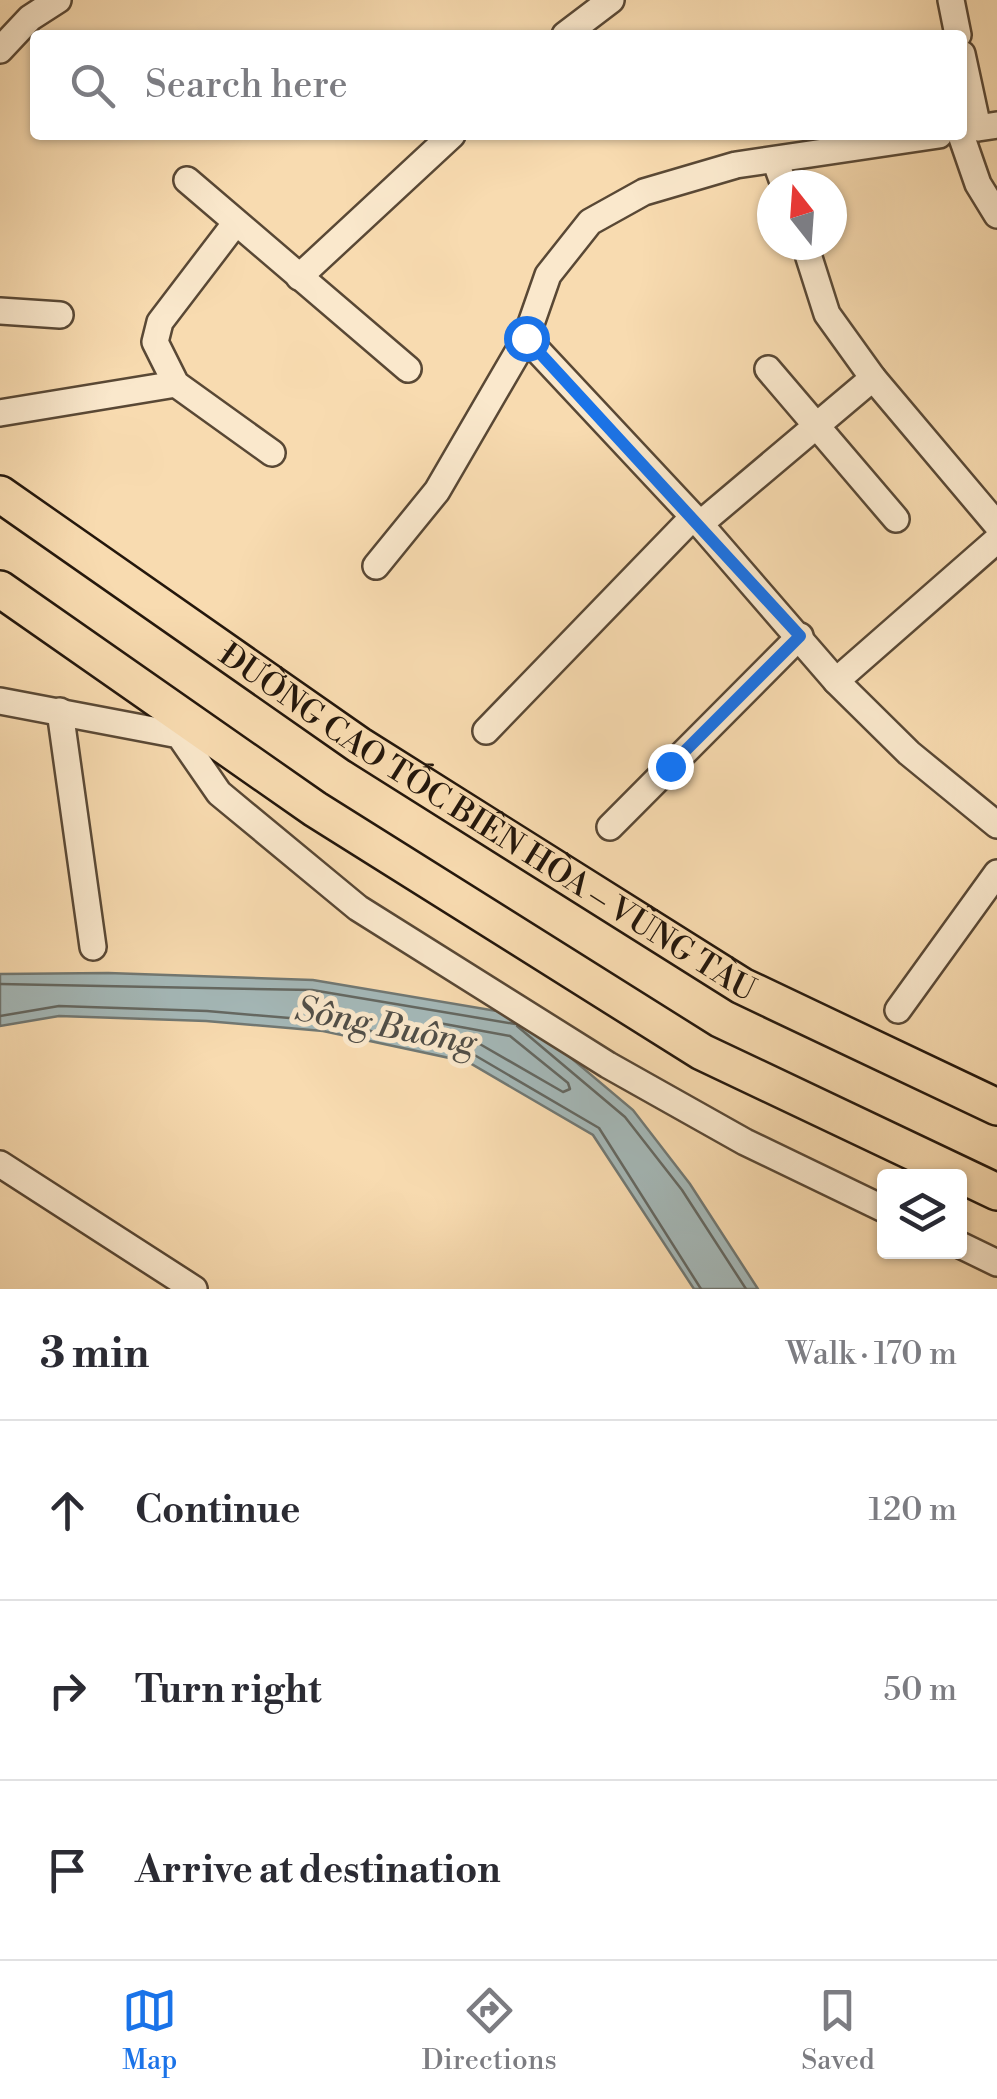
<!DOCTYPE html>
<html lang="en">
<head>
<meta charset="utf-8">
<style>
  body { margin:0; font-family:"Libre Bodoni",serif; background:#f7f7f7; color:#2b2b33 }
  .controls { position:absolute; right:30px; bottom:30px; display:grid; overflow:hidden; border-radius:10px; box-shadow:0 2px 8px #0004 }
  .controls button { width:90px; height:90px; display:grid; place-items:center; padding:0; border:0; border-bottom:2px solid #e1e1e2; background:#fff; color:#2b2b33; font:50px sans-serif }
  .compass { position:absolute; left:757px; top:170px; width:90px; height:90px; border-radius:50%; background:#fff; box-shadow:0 2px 8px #0004; rotate:343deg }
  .stop { position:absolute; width:30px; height:30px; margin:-22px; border:8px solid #1a73e8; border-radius:50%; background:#fff }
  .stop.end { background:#1a73e8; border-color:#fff; box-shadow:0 2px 10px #0008 }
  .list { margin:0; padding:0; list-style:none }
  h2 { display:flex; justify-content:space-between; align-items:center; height:130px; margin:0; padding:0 40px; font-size:42px }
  h2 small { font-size:32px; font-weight:400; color:#7c7c81 }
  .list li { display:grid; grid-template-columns:65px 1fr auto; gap:30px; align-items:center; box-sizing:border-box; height:180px; padding:0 40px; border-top:2px solid #e1e1e2 }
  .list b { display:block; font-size:38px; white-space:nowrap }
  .list em { font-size:32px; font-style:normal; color:#7c7c81 }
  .icon { flex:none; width:55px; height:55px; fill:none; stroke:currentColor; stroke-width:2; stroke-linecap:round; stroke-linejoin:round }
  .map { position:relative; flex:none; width:997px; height:1289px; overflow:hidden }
  .search { position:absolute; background:#fff; box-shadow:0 2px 8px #0004; left:30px; right:30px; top:30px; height:110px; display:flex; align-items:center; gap:25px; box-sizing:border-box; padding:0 35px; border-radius:10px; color:#7c7c81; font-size:38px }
  .sheet { height:670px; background:#fff }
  nav { display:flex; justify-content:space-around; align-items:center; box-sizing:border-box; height:140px; border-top:2px solid #e1e1e2; background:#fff; font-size:28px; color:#7c7c81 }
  nav a { display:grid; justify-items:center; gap:5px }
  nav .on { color:#1a73e8 }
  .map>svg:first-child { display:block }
</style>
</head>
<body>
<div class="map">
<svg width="997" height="1289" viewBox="0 0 997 1289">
  <rect width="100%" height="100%" fill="#f8dbb0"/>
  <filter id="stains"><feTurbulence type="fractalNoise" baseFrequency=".002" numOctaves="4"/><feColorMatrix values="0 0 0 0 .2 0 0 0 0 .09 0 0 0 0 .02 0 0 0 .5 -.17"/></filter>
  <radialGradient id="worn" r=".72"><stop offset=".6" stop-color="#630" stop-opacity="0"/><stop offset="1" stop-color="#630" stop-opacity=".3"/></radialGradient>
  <!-- water -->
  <path fill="#a4b8b8" stroke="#717873" stroke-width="2.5" d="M108 973 313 980 520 1015 633 1110 690 1184 758 1289H694L593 1135 468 1062 323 1031 206 1021 59 1016 0 1026V974Z"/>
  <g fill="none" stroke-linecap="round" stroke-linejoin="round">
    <!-- shore -->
    <g stroke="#646862" stroke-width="2.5">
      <path d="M0 984 312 990 515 1024"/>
      <path d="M0 1016 59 1006 207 1011 325 1021 471 1053 599 1128 701 1289"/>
      <path d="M439 1023 510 1036 568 1083 570 1089 563 1092 478 1043 436 1032 434 1026Z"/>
      <path d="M517 1026 625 1117 682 1190 746 1289"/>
    </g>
    <!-- minor casing -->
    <g stroke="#594835" stroke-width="30">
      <g id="minor">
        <path d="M951 0 958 35"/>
        <path d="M565 35 611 0"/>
        <path d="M0 50 30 18 58 0"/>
        <path d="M962 54 978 128 997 125"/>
        <path d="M961 135 978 184 997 215"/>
        <path d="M775 160 784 185"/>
        <path d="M187 180 408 369"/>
        <path d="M234 225 160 322 155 342 176 384 272 453"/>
        <path d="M805 245 827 314 873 378 997 525"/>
        <path d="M299 277 452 135"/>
        <path d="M0 311 60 315"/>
        <path d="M526 338 700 524 836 681 909 753 997 825"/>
        <path d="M768 369 896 519"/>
        <path d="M0 413 176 384"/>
        <path d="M700 524 873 378"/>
        <path d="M376 566 437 491 526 338 548 275 590 222 644 192 736 165 939 135"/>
        <path d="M836 681 997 540"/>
        <path d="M0 701 179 735 219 793 358 908 608 1065 745 1142 884 1209"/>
        <path d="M60 711 93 947"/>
        <path d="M486 731 693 517"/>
        <path d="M610 827 800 636"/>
        <path d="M898 1010 997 873"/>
        <path d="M0 1164 194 1289"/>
        <path d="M960 1245 997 1263"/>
      </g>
    </g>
    <!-- highway casing -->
    <g stroke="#24170c" stroke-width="40">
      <g id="highway">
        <path id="s1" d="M0 494 359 745 742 986 997 1107"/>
        <path d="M0 589 315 809 702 1052 997 1192"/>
      </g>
    </g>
    <!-- minor -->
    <use href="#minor" stroke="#fae8cc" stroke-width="25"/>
    <!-- highway -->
    <use href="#highway" stroke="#f8dbb0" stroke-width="35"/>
  </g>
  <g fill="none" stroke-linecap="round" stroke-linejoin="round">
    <!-- route -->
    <path stroke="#1a73e8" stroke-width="12" d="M526 338 800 636 670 766"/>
  </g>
  <g text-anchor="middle" stroke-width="10" stroke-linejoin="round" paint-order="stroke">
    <!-- street labels -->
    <g font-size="32" fill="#24170c" stroke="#fae8cc">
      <text dy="11" stroke="none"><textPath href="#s1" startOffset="588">ĐƯỜNG CAO TỐC BIÊN HÒA – VŨNG TÀU</textPath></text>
    </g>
    <!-- water labels -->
    <g font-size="35" font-style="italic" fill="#514f48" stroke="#fae8cc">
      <text transform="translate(386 1025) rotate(11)" y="12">Sông Buông</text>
    </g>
  </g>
  <rect width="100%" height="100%" filter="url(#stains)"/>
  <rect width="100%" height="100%" fill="url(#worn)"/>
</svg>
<div class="controls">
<button><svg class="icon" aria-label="layers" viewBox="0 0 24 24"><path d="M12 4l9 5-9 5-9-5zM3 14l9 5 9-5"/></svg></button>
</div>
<svg class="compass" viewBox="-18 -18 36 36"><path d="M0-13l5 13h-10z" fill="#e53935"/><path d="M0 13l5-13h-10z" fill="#7c7c81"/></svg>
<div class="stop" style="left:526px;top:338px"></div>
<div class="stop end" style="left:670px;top:766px"></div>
<div class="search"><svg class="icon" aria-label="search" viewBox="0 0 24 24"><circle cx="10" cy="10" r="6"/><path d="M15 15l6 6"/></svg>Search here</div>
</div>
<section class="sheet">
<h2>3 min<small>Walk · 170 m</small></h2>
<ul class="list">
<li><svg class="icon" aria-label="ahead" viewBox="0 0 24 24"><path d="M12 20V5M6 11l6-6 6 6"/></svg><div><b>Continue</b></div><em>120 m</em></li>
<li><svg class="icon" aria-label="right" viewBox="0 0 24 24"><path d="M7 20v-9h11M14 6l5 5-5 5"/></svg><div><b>Turn right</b></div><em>50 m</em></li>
<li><svg class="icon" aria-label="arrive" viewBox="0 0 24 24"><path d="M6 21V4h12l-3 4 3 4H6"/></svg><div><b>Arrive at destination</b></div></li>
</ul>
</section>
<nav>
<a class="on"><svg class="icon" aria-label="map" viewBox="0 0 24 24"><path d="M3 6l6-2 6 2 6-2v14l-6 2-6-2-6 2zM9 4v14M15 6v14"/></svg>Map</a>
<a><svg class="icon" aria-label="directions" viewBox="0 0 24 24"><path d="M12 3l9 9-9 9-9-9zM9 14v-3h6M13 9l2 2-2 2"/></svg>Directions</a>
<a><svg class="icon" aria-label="saved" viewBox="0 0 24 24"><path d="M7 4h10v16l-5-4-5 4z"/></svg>Saved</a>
</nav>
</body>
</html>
